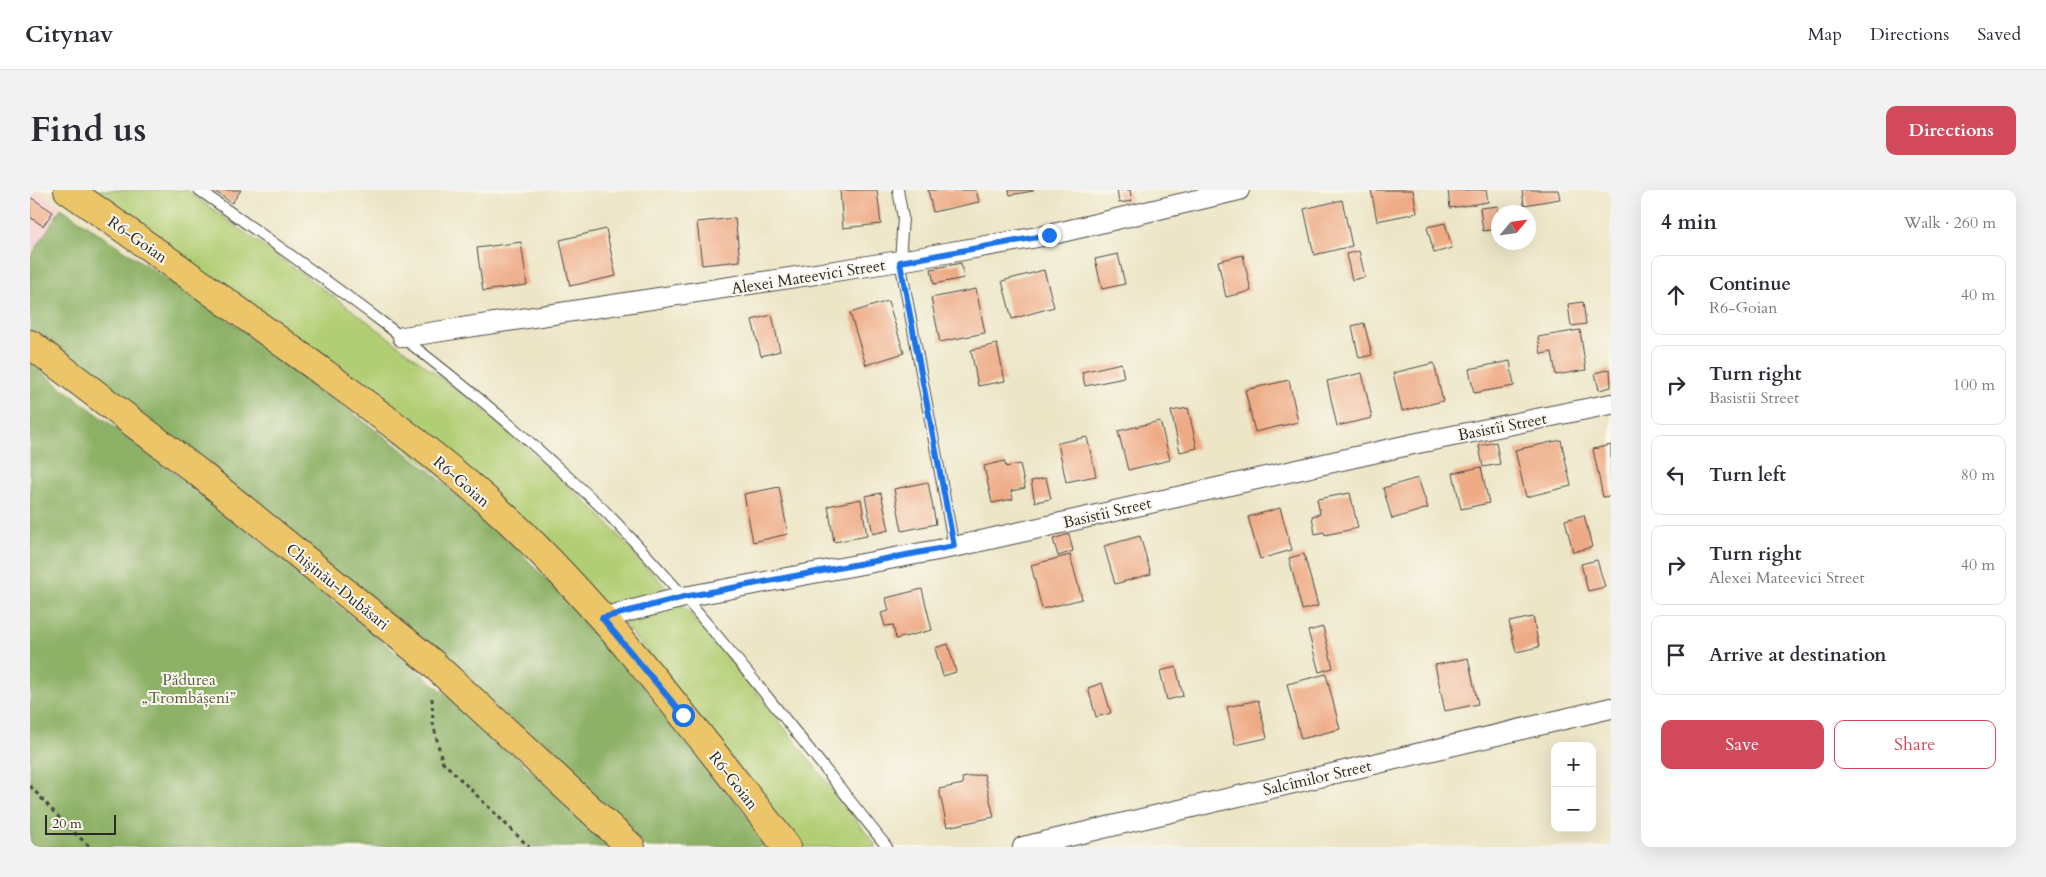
<!DOCTYPE html>
<html lang="en">
<head>
<meta charset="utf-8">
<style>
  body { margin:0; font-family:Cardo,serif; background:#f2f2f3; color:#2b2b33 }
  .controls { position:absolute; right:15px; bottom:15px; display:grid; overflow:hidden; border-radius:10px; box-shadow:0 5px 20px #0002 }
  .controls button { width:45px; height:45px; display:grid; place-items:center; padding:0; border:0; border-bottom:1px solid #e1e1e2; background:#fff; color:#2b2b33; font:25px sans-serif }
  .compass { position:absolute; left:1461px; top:15px; width:45px; height:45px; border-radius:50%; background:#fff; box-shadow:0 5px 20px #0002; rotate:61deg }
  .scale { position:absolute; left:15px; bottom:12px; width:71px; box-sizing:border-box; padding-left:5px; border:2px solid #2b2b2b; border-top:0; font-size:14px; line-height:18px; white-space:nowrap; color:#2b2b2b; -webkit-text-stroke:4px #fbf7ec; paint-order:stroke }
  .stop { position:absolute; width:15px; height:15px; margin:-11px; border:4px solid #1a73e8; border-radius:50%; background:#fff }
  .stop.end { background:#1a73e8; border-color:#fff; box-shadow:0 1px 5px #0008 }
  .list { margin:0; padding:0; list-style:none }
  h2 { display:flex; justify-content:space-between; align-items:center; height:65px; margin:0; padding:0 20px; font-size:21px }
  h2 small { font-size:16px; font-weight:400; color:#7c7c81 }
  .list li { display:grid; grid-template-columns:32px 1fr auto; gap:15px; align-items:center; box-sizing:border-box; height:80px; margin:0 10px 10px; padding:0 10px; border:1px solid #e1e1e2; border-radius:10px }
  .list b { display:block; font-size:19px; white-space:nowrap }
  .list p { margin:0; font-size:16px; white-space:nowrap; color:#7c7c81 }
  .list em { font-size:16px; font-style:normal; color:#7c7c81 }
  .actions { display:flex; gap:10px; padding:15px 20px }
  .actions a { flex:1; padding:11px 0; border:1px solid #d1495b; border-radius:10px; text-align:center; font-size:18px; color:#d1495b }
  .actions .main { background:#d1495b; color:#fff }
  .icon { flex:none; width:28px; height:28px; fill:none; stroke:currentColor; stroke-width:2; stroke-linecap:round; stroke-linejoin:round }
  .map { position:relative; flex:none; width:1581px; height:657px; overflow:hidden; border-radius:10px }
  header { display:flex; align-items:center; gap:30px; box-sizing:border-box; height:70px; padding:0 25px; background:#fff; border-bottom:1px solid #e1e1e2 }
  header strong { font-size:24px }
  nav { display:flex; gap:28px; margin-inline-start:auto; font-size:18px }
  .intro { display:flex; align-items:center; justify-content:space-between; box-sizing:border-box; height:120px; padding:0 30px }
  h1 { margin:0; font-size:35px }
  .button { padding:12px 22px; border-radius:10px; background:#d1495b; color:#fff; font-size:18px; font-weight:700 }
  main { display:flex; gap:30px; padding:0 30px }
  aside { flex:1; background:#fff; border-radius:10px; box-shadow:0 5px 20px #0002 }
  .map>svg:first-child { display:block }
</style>
</head>
<body>
<header>
<strong>Citynav</strong>
<nav><a>Map</a><a>Directions</a><a>Saved</a></nav>
</header>
<div class="intro"><h1>Find us</h1><a class="button">Directions</a></div>
<main>
<div class="map">
<svg width="1581" height="657" viewBox="0 0 1581 657">
  <rect width="100%" height="100%" fill="#fbf7ec"/>
  <filter id="ink" filterUnits="userSpaceOnUse"><feTurbulence type="fractalNoise" baseFrequency=".02" numOctaves="2"/><feDisplacementMap in="SourceGraphic" scale="10" xChannelSelector="R" yChannelSelector="G"/><feConvolveMatrix kernelMatrix="1 2 1 2 8 2 1 2 1" color-interpolation-filters="sRGB"/></filter>
  <filter id="wash" filterUnits="userSpaceOnUse"><feTurbulence type="fractalNoise" baseFrequency=".0096" numOctaves="4" result="noise"/><feDisplacementMap in="SourceGraphic" scale="20" xChannelSelector="R" yChannelSelector="G"/><feGaussianBlur stdDeviation="1.12" result="paint"/><feColorMatrix in="noise" values="0 0 0 0 0 0 0 0 0 0 0 0 0 0 0 0 0 1.4 0 .05"/><feComposite in="paint" operator="in"/></filter>
  <g filter="url(#wash)">
    <rect width="100%" height="100%" fill="#ece5c6"/>
    <!-- built -->
    <path fill="#f7cfd1" d="M0 0H6L31 18 0 68Z"/>
    <!-- green -->
    <g fill="#b2ce74" stroke="#6e7c50">
      <path d="M53 0H156L333 128 456 222 569 324 638 400 574 417Z"/>
      <path d="M652 415 696 463 847 657H772L593 433Z"/>
    </g>
    <!-- forest -->
    <g fill="#8db166" stroke="#5c6e48">
      <path d="M31 18 207 136 400 281 480 352 581 456 742 657H616L507 552 0 141V68Z"/>
      <path d="M0 173 183 312 452 534 580 657H0Z"/>
    </g>
    <g id="blocks">
      <!-- building -->
      <g fill="#eeaa85">
        <path d="M183 0H211L202 13Z"/>
        <path d="M810 0H847L851 34 813 38Z"/>
        <path d="M898 0H946L949 12 903 22Z"/>
        <path d="M979 0H1003V1L980 5Z"/>
        <path d="M1087 0H1100L1102 11 1089 13Z"/>
        <path d="M1341 0H1383L1387 23 1347 31Z"/>
        <path d="M1418 0H1456L1458 12 1420 18Z"/>
        <path d="M1492 0H1528L1530 9 1494 15Z"/>
        <path d="M0 7 23 22 13 36 0 27Z"/>
        <path d="M1312 10 1322 56 1284 65 1274 19Z"/>
        <path d="M1468 16V39L1453 41 1450 18Z"/>
        <path d="M705 28 710 71 672 75 667 32Z"/>
        <path d="M1415 33 1422 58 1404 63 1397 37Z"/>
        <path d="M576 39 586 86 540 96 530 50Z"/>
        <path d="M491 52 497 95 453 101 447 58Z"/>
        <path d="M1329 61 1335 87 1322 90 1316 64Z"/>
        <path d="M1088 64 1095 94 1072 99 1065 69Z"/>
        <path d="M1213 65 1221 101 1196 107 1188 71Z"/>
        <path d="M931 73 934 88 904 94 901 79Z"/>
        <path d="M1014 80 1024 117 982 129 972 91Z"/>
        <path d="M946 99 955 143 910 152 901 108Z"/>
        <path d="M858 111 874 163 836 175 820 123Z"/>
        <path d="M1553 112 1556 134 1541 136 1538 114Z"/>
        <path d="M742 125 750 161 731 166 722 130Z"/>
        <path d="M1334 133 1342 165 1329 168 1322 136Z"/>
        <path d="M1550 140 1556 180 1526 185 1522 162 1511 164 1508 147Z"/>
        <path d="M967 154 975 191 948 196 941 160Z"/>
        <path d="M1480 171 1484 196 1444 203 1439 179Z"/>
        <path d="M1091 173 1094 188 1055 196 1052 182Z"/>
        <path d="M1404 173 1413 211 1372 221 1363 183Z"/>
        <path d="M1580 179 1581 197 1569 200 1565 183Z"/>
        <path d="M1332 183 1342 228 1307 236 1297 191Z"/>
        <path d="M1259 190 1268 232 1225 242 1215 200Z"/>
        <path d="M1158 218 1167 258 1150 262 1141 221Z"/>
        <path d="M1130 231 1140 270 1098 280 1088 241Z"/>
        <path d="M1057 247 1066 286 1036 292 1028 253Z"/>
        <path d="M1531 250 1541 296 1496 307 1485 260Z"/>
        <path d="M1466 252 1470 274 1453 277 1449 256Z"/>
        <path d="M1581 255V306L1573 307 1563 259Z"/>
        <path d="M974 271 976 277 990 274 995 298 981 301 983 309 962 313 954 276Z"/>
        <path d="M1451 277 1459 313 1431 319 1423 283Z"/>
        <path d="M1016 288 1021 309 1005 312 1001 291Z"/>
        <path d="M1388 288 1398 318 1362 329 1353 298Z"/>
        <path d="M898 292 906 334 872 341 864 299Z"/>
        <path d="M749 297 758 344 723 352 714 304Z"/>
        <path d="M851 303 859 340 843 344 835 306Z"/>
        <path d="M1320 303 1328 338 1295 345 1294 342 1285 344 1282 326 1290 324 1287 309Z"/>
        <path d="M831 309 837 346 804 352 798 316Z"/>
        <path d="M1250 318 1262 360 1230 369 1218 327Z"/>
        <path d="M1554 325 1562 357 1543 362 1535 330Z"/>
        <path d="M1039 344 1043 361 1028 366 1023 349Z"/>
        <path d="M1110 346 1121 384 1085 394 1074 356Z"/>
        <path d="M1274 364 1288 416 1272 420 1259 368Z"/>
        <path d="M1040 365 1052 409 1012 419 1001 375Z"/>
        <path d="M1567 370 1575 397 1558 401 1551 374Z"/>
        <path d="M892 399 902 440 866 449 863 435 855 436 851 423 859 421 856 408Z"/>
        <path d="M1503 427 1509 457 1486 462 1479 432Z"/>
        <path d="M1293 437 1303 478 1289 482 1278 441Z"/>
        <path d="M918 454 926 482 913 486 905 458Z"/>
        <path d="M1438 468 1448 514 1415 521 1405 475Z"/>
        <path d="M1146 477 1153 506 1137 510 1130 481Z"/>
        <path d="M1296 484 1310 539 1271 549 1257 494Z"/>
        <path d="M1072 493 1081 523 1066 527 1058 498Z"/>
        <path d="M1228 510 1237 548 1205 555 1197 517Z"/>
        <path d="M954 584 964 627 917 637 909 599 933 594 932 588Z"/>
      </g>
    </g>
  </g>
  <g filter="url(#ink)">
    <use href="#blocks" fill-opacity="0" stroke="#484742" stroke-width="1"/>
    <g fill="none" stroke-linecap="round" stroke-linejoin="round">
      <!-- lane casing -->
      <g stroke="#484742" stroke-width="12">
        <g id="lane">
          <path d="M169 0C291 86 413 172 523 273 540 289 559 305 576 322 678 427 766 543 857 657"/>
          <path d="M868 0 873 28 870 71 924 357"/>
        </g>
      </g>
      <!-- street casing -->
      <g stroke="#484742" stroke-width="22">
        <g id="street">
          <path d="M373 147 870 71 1019 45 1209 0"/>
          <path d="M572 428 654 407 924 357 1383 254 1581 214"/>
          <path d="M993 657 1581 518"/>
        </g>
      </g>
      <!-- primary casing -->
      <g stroke="#484742" stroke-width="30">
        <path id="primary" d="M38 0C119 56 199 114 279 172 351 225 426 279 490 341 589 438 672 549 757 657"/>
      </g>
      <!-- highway casing -->
      <g stroke="#484742" stroke-width="30">
        <path id="highway" d="M0 154 169 283 401 472 601 657"/>
      </g>
      <!-- path -->
      <g stroke="#484742" stroke-width="3" stroke-dasharray="4 4" stroke-linecap="butt">
        <path d="M402 508 403 533 412 571 499 657"/>
        <path d="M0 596 36 635 60 657"/>
      </g>
      <!-- lane -->
      <use href="#lane" stroke="#fff" stroke-width="10"/>
      <!-- street -->
      <use href="#street" stroke="#fff" stroke-width="20"/>
      <!-- primary -->
      <use href="#primary" stroke="#edc569" stroke-width="28"/>
      <!-- highway -->
      <use href="#highway" stroke="#edc569" stroke-width="28"/>
    </g>
  </g>
  <g fill="none" stroke-linecap="round" stroke-linejoin="round" filter="url(#ink)">
    <!-- route -->
    <path stroke="#1a73e8" stroke-width="6" d="M653 525 572 428 654 407 924 356 870 72 1019 45"/>
  </g>
  <g text-anchor="middle" stroke-width="4" stroke-linejoin="round" paint-order="stroke">
    <!-- street labels -->
    <g font-size="16" fill="#2b2b2b" stroke="#fbf7ec">
      <text transform="translate(108 49) rotate(35)" y="6">R6-Goian</text>
      <text transform="translate(778 86) rotate(-9)" y="6">Alexei Mateevici Street</text>
      <text transform="translate(1472 236) rotate(-11)" y="6">Basistîi Street</text>
      <text transform="translate(432 291) rotate(41)" y="6">R6-Goian</text>
      <text transform="translate(1077 322) rotate(-13)" y="6">Basistîi Street</text>
      <text transform="translate(308 396) rotate(39)" y="6">Chișinău-Dubăsari</text>
      <text transform="translate(1287 587) rotate(-13)" y="6">Salcîmilor Street</text>
      <text transform="translate(704 590) rotate(52)" y="6">R6-Goian</text>
    </g>
    <!-- park labels -->
    <g font-size="16" fill="#545c41" stroke="#fbf7ec">
      <text x="159" y="495">Pădurea<tspan x="159" dy="18">„Trombășeni”</tspan></text>
    </g>
  </g>
</svg>
<div class="controls">
<button>+</button>
<button>−</button>
</div>
<svg class="compass" viewBox="-18 -18 36 36"><path d="M0-13l5 13h-10z" fill="#e53935"/><path d="M0 13l5-13h-10z" fill="#7c7c81"/></svg>
<div class="scale">20 m</div>
<div class="stop" style="left:653px;top:525px"></div>
<div class="stop end" style="left:1019px;top:45px"></div>
</div>
<aside>
<h2>4 min<small>Walk · 260 m</small></h2>
<ul class="list">
<li><svg class="icon" aria-label="ahead" viewBox="0 0 24 24"><path d="M12 20V5M6 11l6-6 6 6"/></svg><div><b>Continue</b><p>R6-Goian</p></div><em>40 m</em></li>
<li><svg class="icon" aria-label="right" viewBox="0 0 24 24"><path d="M7 20v-9h11M14 6l5 5-5 5"/></svg><div><b>Turn right</b><p>Basistîi Street</p></div><em>100 m</em></li>
<li><svg class="icon" aria-label="left" viewBox="0 0 24 24"><path d="M17 20v-9H6M10 6l-5 5 5 5"/></svg><div><b>Turn left</b></div><em>80 m</em></li>
<li><svg class="icon" aria-label="right" viewBox="0 0 24 24"><path d="M7 20v-9h11M14 6l5 5-5 5"/></svg><div><b>Turn right</b><p>Alexei Mateevici Street</p></div><em>40 m</em></li>
<li><svg class="icon" aria-label="arrive" viewBox="0 0 24 24"><path d="M6 21V4h12l-3 4 3 4H6"/></svg><div><b>Arrive at destination</b></div></li>
</ul>
<div class="actions"><a class="main">Save</a><a>Share</a></div>
</aside>
</main>
</body>
</html>
